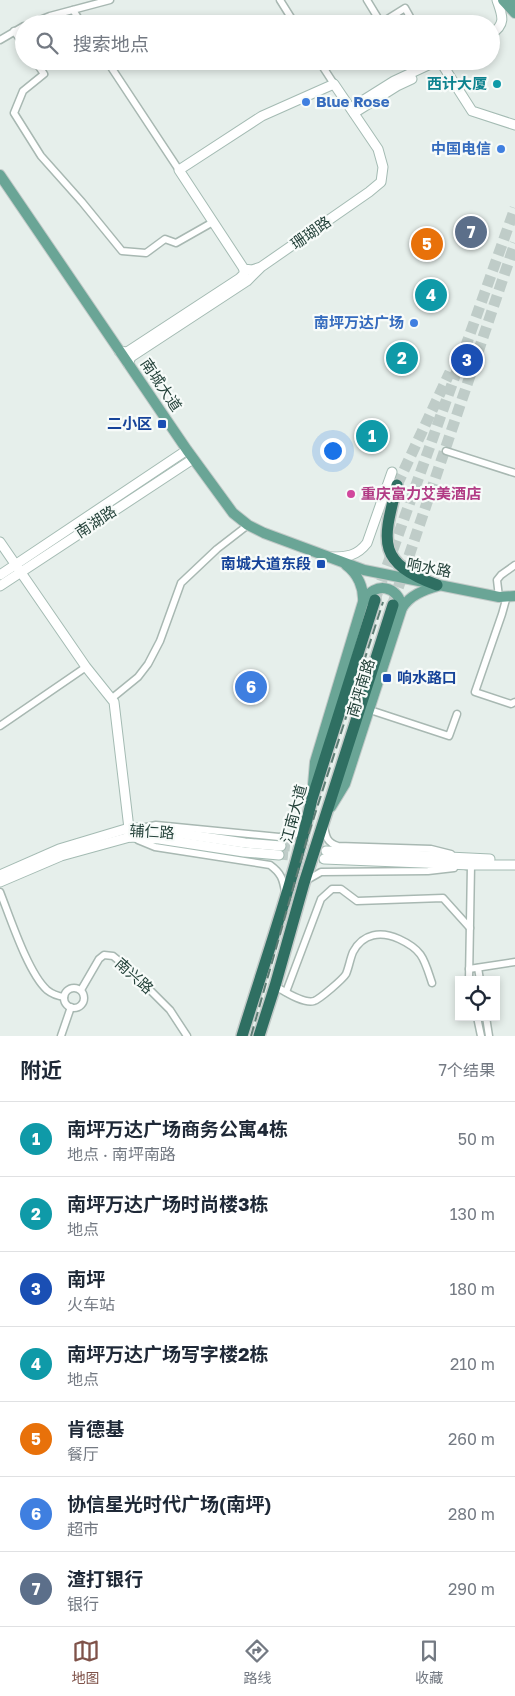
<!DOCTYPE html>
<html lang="zh">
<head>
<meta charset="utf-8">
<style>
  body { margin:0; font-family:"Golos Text","Noto Sans SC",sans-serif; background:#f2f2f3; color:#1f2937 }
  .controls { position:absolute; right:15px; bottom:15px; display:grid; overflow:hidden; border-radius:0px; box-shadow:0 2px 8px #0003 }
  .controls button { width:45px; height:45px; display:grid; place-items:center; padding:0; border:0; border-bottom:1px solid #e0e1e3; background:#fff; color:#1f2937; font:25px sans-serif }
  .you { position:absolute; left:332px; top:450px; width:18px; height:18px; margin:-12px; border:4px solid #fff; border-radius:50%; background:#1a73e8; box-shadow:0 0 0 8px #1a73e833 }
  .badge { display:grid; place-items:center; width:32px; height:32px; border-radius:50%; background:#7f5249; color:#fff; font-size:16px; font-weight:700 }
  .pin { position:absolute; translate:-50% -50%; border:2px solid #fff; box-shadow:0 1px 5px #0006 }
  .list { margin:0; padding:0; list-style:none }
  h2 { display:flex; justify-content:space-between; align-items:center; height:65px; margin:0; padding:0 20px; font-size:21px }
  h2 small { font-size:16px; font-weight:400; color:#747a83 }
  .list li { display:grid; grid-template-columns:32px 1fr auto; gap:15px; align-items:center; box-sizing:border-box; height:75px; padding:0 20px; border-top:1px solid #e0e1e3 }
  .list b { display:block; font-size:19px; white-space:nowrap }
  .list p { margin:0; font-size:16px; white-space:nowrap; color:#747a83 }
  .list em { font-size:16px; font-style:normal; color:#747a83 }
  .icon { flex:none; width:28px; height:28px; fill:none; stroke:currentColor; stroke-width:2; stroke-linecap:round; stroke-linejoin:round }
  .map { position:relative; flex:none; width:515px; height:1036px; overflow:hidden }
  .search { position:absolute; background:#fff; box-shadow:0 2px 8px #0003; left:15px; right:15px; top:15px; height:55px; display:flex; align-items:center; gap:12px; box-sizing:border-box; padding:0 18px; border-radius:28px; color:#747a83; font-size:19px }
  .sheet { height:590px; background:#fff }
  nav { display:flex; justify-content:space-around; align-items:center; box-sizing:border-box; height:70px; border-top:1px solid #e0e1e3; background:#fff; font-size:14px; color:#747a83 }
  nav a { display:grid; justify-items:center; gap:2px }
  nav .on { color:#7f5249 }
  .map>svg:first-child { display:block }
</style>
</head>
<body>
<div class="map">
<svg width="515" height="1036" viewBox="0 0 515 1036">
  <rect width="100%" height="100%" fill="#e6efeb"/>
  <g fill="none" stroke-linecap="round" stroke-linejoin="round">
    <!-- secondary-tunnel -->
    <g stroke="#bfccc8" stroke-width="9" stroke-dasharray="9 4.5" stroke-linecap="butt">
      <path d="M281 846 326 851"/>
      <path d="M279 855 324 859"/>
    </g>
    <!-- highway-tunnel -->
    <g stroke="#bfccc8" stroke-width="11" stroke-dasharray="11 5.5" stroke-linecap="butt">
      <path d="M397 485 450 372"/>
      <path d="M376 597 515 208"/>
      <path d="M393 603 515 243"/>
    </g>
    <!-- street casing -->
    <g stroke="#a8b8b2" stroke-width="9">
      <g id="street">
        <path d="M280 0 295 24"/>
        <path d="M367 0 381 23 405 8 414 24"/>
        <path d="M73 10 82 24"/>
        <path d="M30 24 50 16 110 0"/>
        <path d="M14 31 24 45"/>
        <path d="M0 40 24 26"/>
        <path d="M35 61 44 74 23 91 14 113 41 156 82 202 122 251 146 253 165 239 176 243 213 222"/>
        <path d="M107 61 179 170"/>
        <path d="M319 61 334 84"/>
        <path d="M446 451 515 473"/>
        <path d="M507 596 502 614 475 692 511 704 515 702"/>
        <path d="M499 597 497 580 501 575 515 565"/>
        <path d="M111 699 138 677 148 664 160 641 181 583 217 549 248 525"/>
        <path d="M370 710 449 736 457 714"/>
        <path d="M0 726 86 667"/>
        <path d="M324 826C326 837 327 843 338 846L431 849 451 854"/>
        <path d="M146 827 156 825 279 837 294 835 303 830"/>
        <path d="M138 840 155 847 270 865C281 873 283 879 285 892"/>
        <path d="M466 866 471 865 469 980"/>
        <path d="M307 880 321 872 428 871 454 868"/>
        <path d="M0 892C10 917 28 973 47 990 52 994 57 996 64 997"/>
        <path d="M478 968 480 980"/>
        <path d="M469 969 515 962"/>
        <path d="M275 986C284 991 303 1004 314 1001 320 999 343 979 346 974 349 967 350 959 353 952 363 933 381 931 399 939 423 950 424 959 432 983"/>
        <circle cx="74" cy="998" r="10"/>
        <path d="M81 990 99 959 104 955 113 956 130 970 170 1010 187 1036"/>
        <path d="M286 992 321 899 332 889H341L357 901 443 898 470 928"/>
        <path d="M477 1017 481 1036"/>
        <path d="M486 1017 489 1036"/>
        <path d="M61 1036 71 1007"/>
      </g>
    </g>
    <!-- secondary casing -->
    <g stroke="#a4bbb3" stroke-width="11">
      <g id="secondary">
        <path d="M491 34C507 24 502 15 497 0"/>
        <path d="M351 108 394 81 437 61 442 64 472 111 515 125"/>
        <path d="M354 113 397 86 412 79"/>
        <path d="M119 351 127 352 240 278 244 274V269"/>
        <path d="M128 364 131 357 247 281 261 267 369 192 381 182 383 167 378 149 334 84 262 116 179 170 244 269 252 270 261 267"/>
        <path d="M0 542 86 667 114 702 130 837"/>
        <path d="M331 557C347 557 357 556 367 543L392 472"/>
        <path d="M0 575 187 450"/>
        <path d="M0 586 193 459"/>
        <path d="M326 851 490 859"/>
        <path d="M324 859 471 865H515"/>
        <path d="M0 875 59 849 129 828H141L245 843 281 846"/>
        <path d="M0 882 61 856 130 837 159 839 244 852 279 855"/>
      </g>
    </g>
    <!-- primary casing -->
    <g stroke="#c2cac8" stroke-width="12">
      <g id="primary">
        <path d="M503 0 515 13"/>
        <path d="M513 0 515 2"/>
        <path d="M0 175 187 450 233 513 248 525 264 533 364 570 499 597 515 596"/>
        <path d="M364 601C374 581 399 585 402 608"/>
        <path d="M313 785 315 762 363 602C364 588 358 574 346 565"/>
        <path d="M331 807 345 784 402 608C410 595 424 590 438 586"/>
      </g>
    </g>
    <!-- highway casing -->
    <g stroke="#c2cac8" stroke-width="14">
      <g id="highway">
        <path d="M397 485C383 541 375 562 437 585"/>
        <path d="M242 1036C266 958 294 879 312 799L375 600"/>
        <path d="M259 1036 275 986 304 883 393 605"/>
      </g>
    </g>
    <!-- street -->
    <use href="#street" stroke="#fff" stroke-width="6"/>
    <!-- secondary -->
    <use href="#secondary" stroke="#fff" stroke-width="9"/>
    <!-- primary -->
    <use href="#primary" stroke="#6aa596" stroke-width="10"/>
    <!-- highway -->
    <use href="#highway" stroke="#2f6f62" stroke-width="11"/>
    <!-- rail -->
    <path stroke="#5f7d75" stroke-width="2" stroke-dasharray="10 5" stroke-linecap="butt" d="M251 1036 307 839 383 602"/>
  </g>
  <!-- markers -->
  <circle fill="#0f9aa8" stroke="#f7fbf9" stroke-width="2" cx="497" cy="84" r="5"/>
  <g fill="#3f7fe0" stroke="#f7fbf9" stroke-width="2">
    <circle cx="306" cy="102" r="5"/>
    <circle cx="501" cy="149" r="5"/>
    <circle cx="414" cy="323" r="5"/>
  </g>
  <g fill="#1a4fb4" stroke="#f7fbf9" stroke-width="2">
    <rect x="157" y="419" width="10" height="10" rx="2.5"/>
    <rect x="316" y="559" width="10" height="10" rx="2.5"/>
    <rect x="382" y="673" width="10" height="10" rx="2.5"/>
  </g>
  <circle fill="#d1479c" stroke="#f7fbf9" stroke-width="2" cx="351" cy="494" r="5"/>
  <g text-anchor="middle" stroke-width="4.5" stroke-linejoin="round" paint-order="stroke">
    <!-- culture labels -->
    <g font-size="15" font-weight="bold" fill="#0d838f" stroke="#f7fbf9" text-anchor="end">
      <text x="487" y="89">西计大厦</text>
    </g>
    <!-- shop labels -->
    <g font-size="15" font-weight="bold" fill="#366cbe" stroke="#f7fbf9" text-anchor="end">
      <text x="316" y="107" text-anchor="start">Blue Rose</text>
      <text x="491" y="154">中国电信</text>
      <text x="404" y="328">南坪万达广场</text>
    </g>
    <!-- street labels -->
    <g font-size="15" fill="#24423a" stroke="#f7fbf9">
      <text transform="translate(311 233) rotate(-35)" y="5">珊瑚路</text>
      <text transform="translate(161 385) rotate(56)" y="5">南城大道</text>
      <text transform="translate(96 522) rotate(-33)" y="5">南湖路</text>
      <text transform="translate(429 568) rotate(11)" y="5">响水路</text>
      <text transform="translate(361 688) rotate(-73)" y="5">南坪南路</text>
      <text transform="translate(294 814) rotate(-75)" y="5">江南大道</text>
      <text transform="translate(152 832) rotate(3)" y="5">辅仁路</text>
      <text transform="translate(134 976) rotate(42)" y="5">南兴路</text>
    </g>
    <!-- transit labels -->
    <g font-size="15" font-weight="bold" fill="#164399" stroke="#f7fbf9" text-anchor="end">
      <text x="152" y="429">二小区</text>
      <text x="311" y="569">南城大道东段</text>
      <text x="397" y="683" text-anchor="start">响水路口</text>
    </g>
    <!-- hotel labels -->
    <g font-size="15" font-weight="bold" fill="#b23c85" stroke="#f7fbf9" text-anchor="start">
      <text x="361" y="499">重庆富力艾美酒店</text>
    </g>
  </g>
</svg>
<div class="controls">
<button><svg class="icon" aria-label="locate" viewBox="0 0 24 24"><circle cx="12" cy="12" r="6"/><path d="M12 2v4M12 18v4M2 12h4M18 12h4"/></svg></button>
</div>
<div class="you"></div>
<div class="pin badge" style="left:372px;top:436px;background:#0f9aa8">1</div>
<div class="pin badge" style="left:402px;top:358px;background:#0f9aa8">2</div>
<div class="pin badge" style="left:467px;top:360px;background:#1a4fb4">3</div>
<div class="pin badge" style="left:431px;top:295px;background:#0f9aa8">4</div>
<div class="pin badge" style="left:427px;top:244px;background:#e8710a">5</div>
<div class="pin badge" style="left:251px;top:687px;background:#3f7fe0">6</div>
<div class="pin badge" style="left:471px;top:232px;background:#5c6f8a">7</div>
<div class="search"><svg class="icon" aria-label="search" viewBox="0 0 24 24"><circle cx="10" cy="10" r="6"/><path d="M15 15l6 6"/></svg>搜索地点</div>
</div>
<section class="sheet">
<h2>附近<small>7个结果</small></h2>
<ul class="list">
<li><span class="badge" style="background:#0f9aa8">1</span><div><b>南坪万达广场商务公寓4栋</b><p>地点 · 南坪南路</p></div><em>50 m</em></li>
<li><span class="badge" style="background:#0f9aa8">2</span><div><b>南坪万达广场时尚楼3栋</b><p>地点</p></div><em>130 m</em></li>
<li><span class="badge" style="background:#1a4fb4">3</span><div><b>南坪</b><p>火车站</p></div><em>180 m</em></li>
<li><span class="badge" style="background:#0f9aa8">4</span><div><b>南坪万达广场写字楼2栋</b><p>地点</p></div><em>210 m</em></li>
<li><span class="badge" style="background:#e8710a">5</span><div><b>肯德基</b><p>餐厅</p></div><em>260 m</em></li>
<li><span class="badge" style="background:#3f7fe0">6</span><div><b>协信星光时代广场(南坪)</b><p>超市</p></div><em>280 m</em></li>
<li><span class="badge" style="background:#5c6f8a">7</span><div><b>渣打银行</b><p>银行</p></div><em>290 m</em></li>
</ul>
</section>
<nav>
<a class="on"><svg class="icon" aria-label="map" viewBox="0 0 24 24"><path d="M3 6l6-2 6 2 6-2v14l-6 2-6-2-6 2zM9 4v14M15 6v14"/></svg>地图</a>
<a><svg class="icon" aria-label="directions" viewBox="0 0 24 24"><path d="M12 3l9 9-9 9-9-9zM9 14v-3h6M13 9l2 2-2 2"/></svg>路线</a>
<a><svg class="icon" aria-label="saved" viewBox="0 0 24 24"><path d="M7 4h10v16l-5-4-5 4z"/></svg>收藏</a>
</nav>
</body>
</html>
